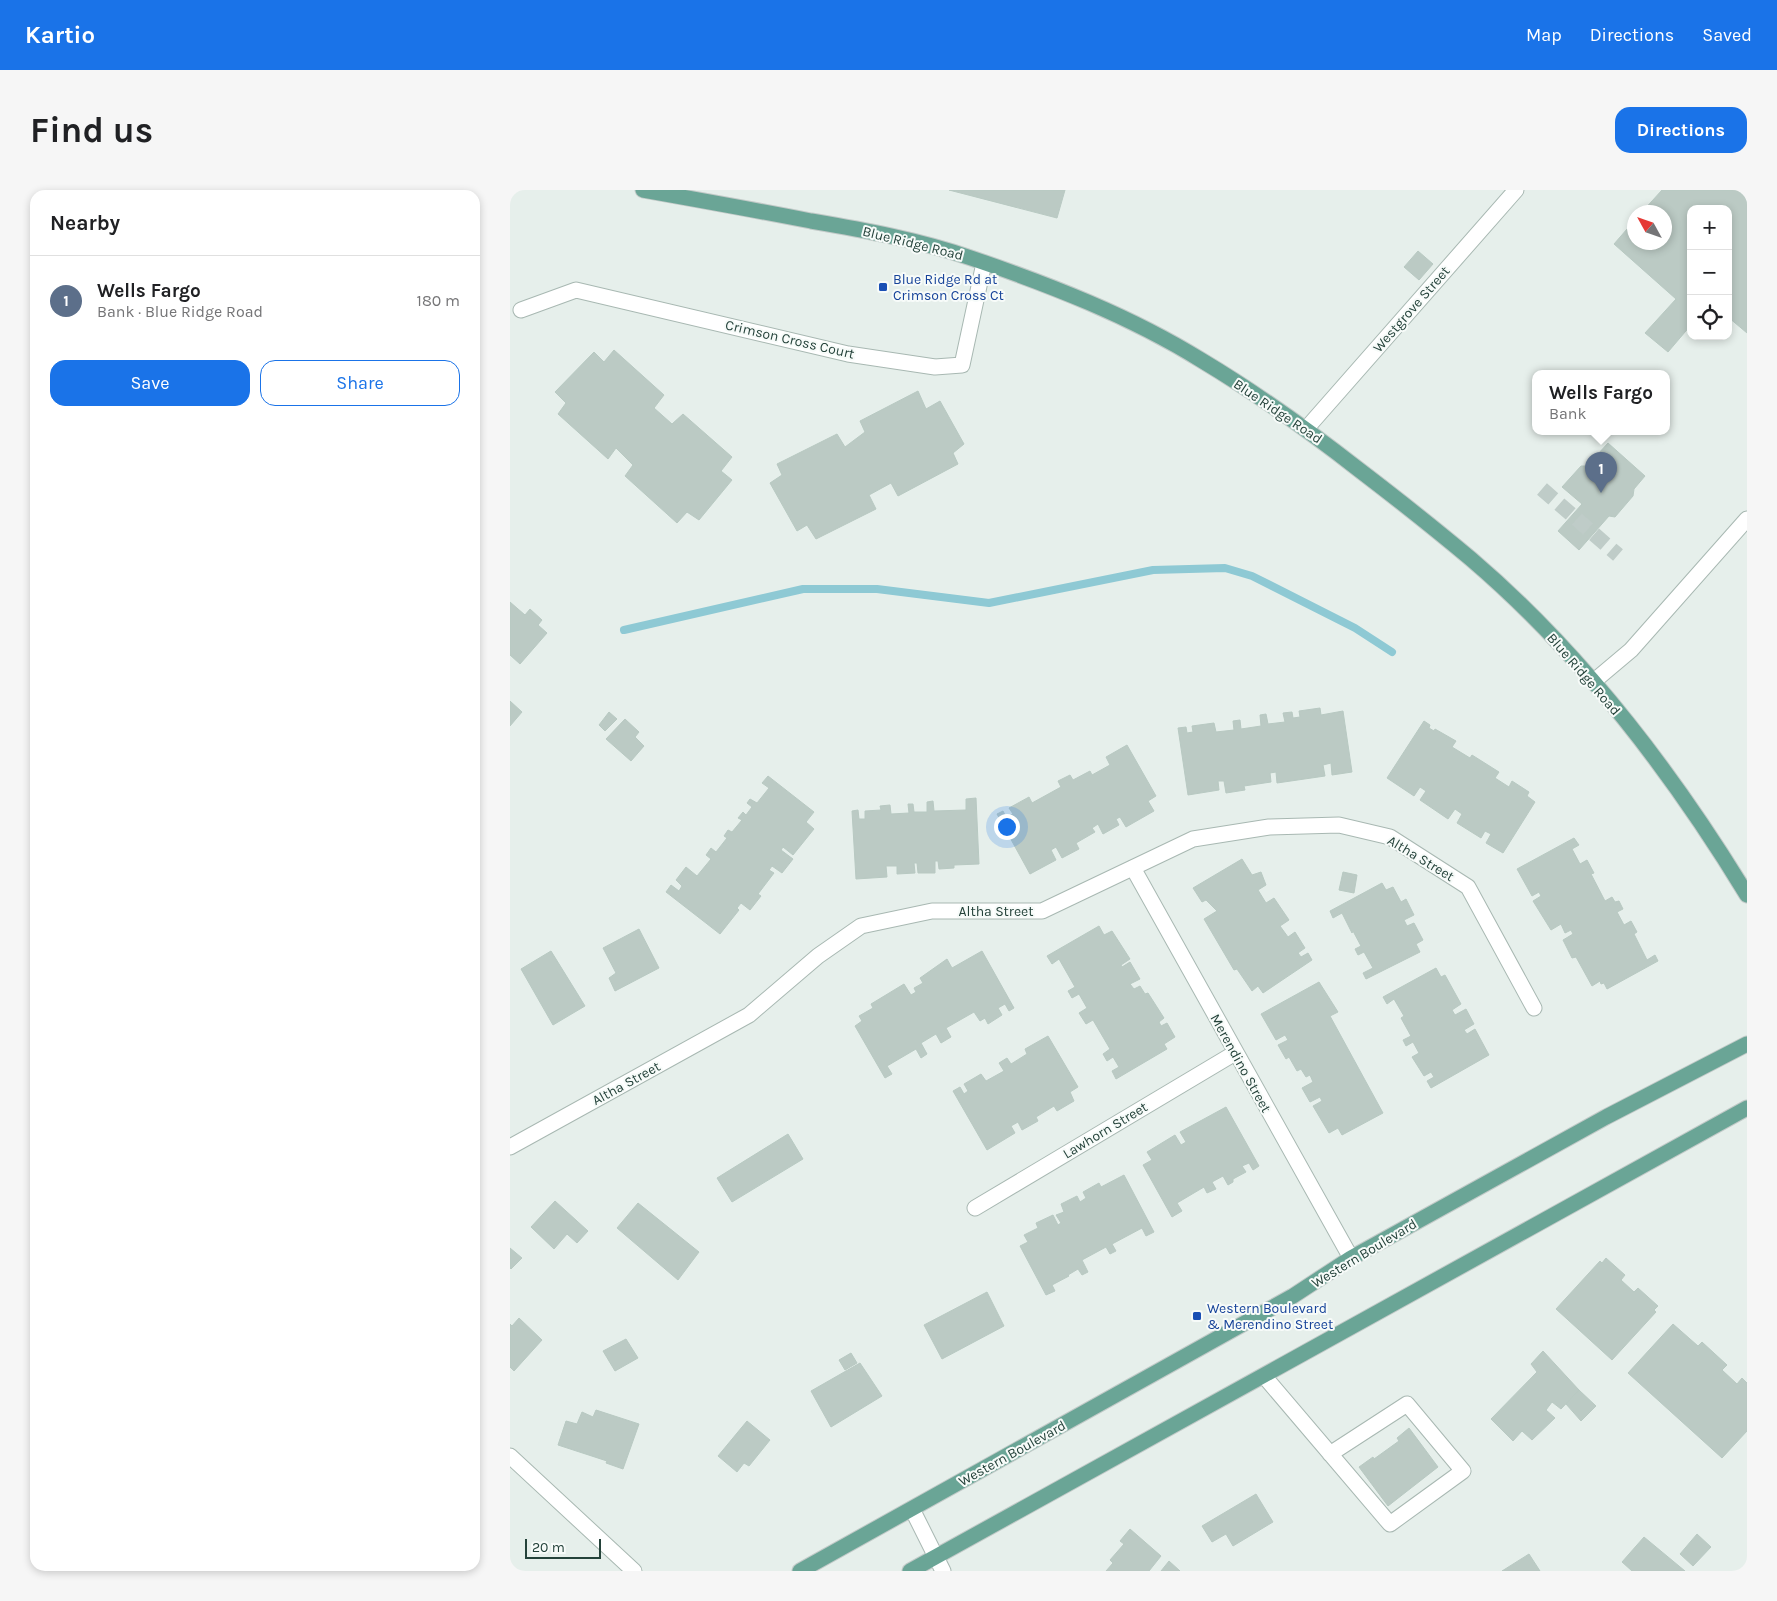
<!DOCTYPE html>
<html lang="en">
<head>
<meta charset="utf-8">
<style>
  body { margin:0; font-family:Karla,sans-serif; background:#f6f6f6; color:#202124 }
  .controls { position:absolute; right:15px; top:15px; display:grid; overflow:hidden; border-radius:10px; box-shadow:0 2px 8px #0003 }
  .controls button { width:45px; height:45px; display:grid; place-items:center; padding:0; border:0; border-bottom:1px solid #e0e0e0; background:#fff; color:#202124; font:25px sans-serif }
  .compass { position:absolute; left:1117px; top:15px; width:45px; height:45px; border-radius:50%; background:#fff; box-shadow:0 2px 8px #0003; rotate:310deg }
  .scale { position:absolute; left:15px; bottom:12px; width:76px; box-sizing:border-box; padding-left:5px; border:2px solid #24423a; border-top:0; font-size:14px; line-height:18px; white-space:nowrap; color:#24423a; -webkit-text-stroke:4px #f7fbf9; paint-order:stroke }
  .you { position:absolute; left:496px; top:636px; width:18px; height:18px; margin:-12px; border:4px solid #fff; border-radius:50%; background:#1a73e8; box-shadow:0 0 0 8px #1a73e833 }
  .badge { display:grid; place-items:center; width:32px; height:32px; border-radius:50%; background:#1a73e8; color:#fff; font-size:16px; font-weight:700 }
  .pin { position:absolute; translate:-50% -41px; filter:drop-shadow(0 1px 2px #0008) }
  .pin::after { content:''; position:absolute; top:26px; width:18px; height:15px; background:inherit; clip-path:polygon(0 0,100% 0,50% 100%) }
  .popup { position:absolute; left:1022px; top:180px; width:138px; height:65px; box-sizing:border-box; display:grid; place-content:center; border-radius:10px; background:#fff; filter:drop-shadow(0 1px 4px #0005); font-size:16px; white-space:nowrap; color:#757577 }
  .popup b { font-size:19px; color:#202124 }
  .popup::after { content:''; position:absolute; left:50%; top:100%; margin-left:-10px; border:10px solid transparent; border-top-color:#fff }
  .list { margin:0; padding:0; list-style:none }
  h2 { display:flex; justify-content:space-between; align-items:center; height:65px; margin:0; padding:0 20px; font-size:21px }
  h2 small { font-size:16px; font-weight:400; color:#757577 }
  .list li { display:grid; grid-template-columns:32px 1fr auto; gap:15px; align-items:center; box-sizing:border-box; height:90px; padding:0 20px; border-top:1px solid #e0e0e0 }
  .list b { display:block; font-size:19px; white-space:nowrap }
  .list p { margin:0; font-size:16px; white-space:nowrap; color:#757577 }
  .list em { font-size:16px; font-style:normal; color:#757577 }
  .actions { display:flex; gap:10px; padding:15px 20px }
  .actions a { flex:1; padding:11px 0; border:1px solid #1a73e8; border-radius:15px; text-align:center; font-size:18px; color:#1a73e8 }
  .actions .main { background:#1a73e8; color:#fff }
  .icon { flex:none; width:28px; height:28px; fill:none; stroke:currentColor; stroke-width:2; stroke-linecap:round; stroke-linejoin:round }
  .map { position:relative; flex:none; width:1237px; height:1381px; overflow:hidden; border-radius:15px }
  header { display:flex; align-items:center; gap:30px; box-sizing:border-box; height:70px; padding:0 25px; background:#1a73e8; color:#fff }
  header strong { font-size:24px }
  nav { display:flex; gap:28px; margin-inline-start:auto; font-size:18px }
  .intro { display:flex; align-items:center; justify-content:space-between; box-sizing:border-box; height:120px; padding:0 30px }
  h1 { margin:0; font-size:35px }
  .button { padding:12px 22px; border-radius:15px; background:#1a73e8; color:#fff; font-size:18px; font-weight:700 }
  main { display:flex; gap:30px; padding:0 30px }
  aside { flex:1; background:#fff; border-radius:15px; box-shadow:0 2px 8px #0003 }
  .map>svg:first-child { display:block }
</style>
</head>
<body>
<header>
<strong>Kartio</strong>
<nav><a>Map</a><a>Directions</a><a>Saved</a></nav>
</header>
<div class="intro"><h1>Find us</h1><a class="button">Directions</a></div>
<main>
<aside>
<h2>Nearby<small></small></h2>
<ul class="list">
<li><span class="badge" style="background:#5c6f8a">1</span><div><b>Wells Fargo</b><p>Bank · Blue Ridge Road</p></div><em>180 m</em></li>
</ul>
<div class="actions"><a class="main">Save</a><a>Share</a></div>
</aside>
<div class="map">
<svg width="1237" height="1381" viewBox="0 0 1237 1381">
  <rect width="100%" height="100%" fill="#e6efeb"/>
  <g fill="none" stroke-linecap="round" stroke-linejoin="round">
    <!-- stream -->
    <path stroke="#8ec9d4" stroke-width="8" d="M114 440 293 399H367L479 413 643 380 715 378 742 386 845 438 882 462"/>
  </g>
  <!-- building -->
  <g fill="#bbcac4" stroke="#b8c9c2">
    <path d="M439 0H555L547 28Z"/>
    <path d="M1152 0H1237V143L1218 127V19H1181V135L1158 162 1135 143 1166 109 1104 54 1124 31V52H1154V22H1132Z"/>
    <path d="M908 61 923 74 909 90 894 77Z"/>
    <path d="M104 160 154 205 144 218 162 234 173 224 222 267 211 281 222 290 189 330 177 322 167 333 115 286 123 275 106 258 98 269 48 224 56 213 45 202 84 162 94 172Z"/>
    <path d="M408 201 416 219 430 211 454 254 443 263 448 274 388 306 381 293 359 305 366 319 306 349 297 335 287 341 260 293 272 285 267 274 327 244 335 257 355 242 350 231Z"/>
    <path d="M1098 253 1135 286 1124 299 1123 306 1105 327 1099 326 1069 360 1048 341 1072 314 1052 297 1071 276H1077Z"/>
    <path d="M0 412 15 425 20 419 32 430 28 435 37 443 10 474 0 465Z"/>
    <path d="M0 511 12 522 0 536Z"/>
    <path d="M810 518 811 525 833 521 842 582 822 585 821 573 813 575 815 586 767 593 766 582 760 583 761 592 734 596 735 600 716 603 714 591H708L709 600 678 605 668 538 676 537 677 543 683 542 682 536 704 533 706 542 724 540 723 531 730 530 731 539 751 536 750 525 756 524 758 534 775 532 773 523 782 522 783 528 790 527 789 521Z"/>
    <path d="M99 522 107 529 95 541 89 535Z"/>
    <path d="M115 529 129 542 125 547 134 556 121 571 96 549Z"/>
    <path d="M914 531 920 535 919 538 924 541 925 539 946 551 942 557 960 568 962 565 989 582 985 588 999 597 1002 591 1019 602 1017 606 1025 612 993 663 976 653 981 644 975 641 971 648 947 633 952 624 945 619 938 629 910 610 916 601 910 597 904 606 877 588Z"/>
    <path d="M617 555 646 606 638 611 644 621 616 637 610 627 606 629 609 635 593 644 588 634 582 638 585 642 566 653 569 659 552 668 546 657 541 660 546 670 520 684 487 624 493 621 496 627 503 624 499 618 519 607 522 613 551 597 548 591 560 585 563 590 580 581 582 585 600 575 596 567Z"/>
    <path d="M258 586 304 622 296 632 304 639 283 665 273 657 271 660 283 669 272 683 262 676 259 680 264 683 248 704 251 706 240 720 231 713 227 718 229 720 210 744 156 702 161 695 169 701 172 696 166 690 176 677 187 686 201 669 196 665 201 658 206 662 217 648 214 646 218 640 222 642 232 630 228 628 233 622 236 625 242 617 237 613 240 609 247 613 259 598 252 593Z"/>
    <path d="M466 608 469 674 444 675V678L429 679 428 671H425V683H408L407 673H404L405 683 387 684V676H376L377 687 346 689 342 621 348 620 349 629H355V621L371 620 370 616 380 615 381 624 399 623 398 614H403L404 622H417V612L423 611 424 621 456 620V609Z"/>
    <path d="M1064 648 1069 655 1062 659 1070 674 1077 670 1084 683 1081 684 1095 711 1102 707 1105 712 1109 711 1113 719 1107 722 1114 735 1121 731 1127 742 1124 744 1137 770 1145 765 1148 771 1097 799 1094 793 1091 794 1090 791 1082 796 1066 767 1062 768 1053 750 1063 744 1061 740 1055 743 1051 734 1041 740 1023 711 1031 706 1029 702 1022 706 1007 679Z"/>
    <path d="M732 669 742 685 751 682 756 695 748 700 756 713 764 708 779 730 770 736 778 747 785 742 795 758 788 763 791 767 798 763 802 770 753 803 748 796 742 801 727 779 724 780 694 729 707 721 696 710 692 712 683 698Z"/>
    <path d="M833 682 847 685 844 703 829 700Z"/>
    <path d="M872 693 876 700 883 697 891 712 896 709 904 725 894 730 897 736 904 733 913 750 906 754 910 762 856 789 853 783 863 778 854 762 848 765 845 759 851 756 843 741 842 743 832 723 823 728 820 721Z"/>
    <path d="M589 736 594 745 602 741 620 769 611 775 612 777 620 772 630 789 620 794 624 799 630 796 635 804 638 803 654 828 649 832 651 836 657 833 665 847 654 854 657 859 606 889 602 881 609 877 603 867 597 871 593 864 600 859 583 830 576 834 569 823 577 818 569 804 562 808 558 801 565 797 549 769 542 774 537 766Z"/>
    <path d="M129 739 149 778 105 801 99 788 106 783 93 758Z"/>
    <path d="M41 761 75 816 43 835 11 779Z"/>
    <path d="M472 761 504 818 499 821 495 814 488 818 492 825 478 834 475 828 470 831 464 822 436 838 441 847 431 853 426 844 411 853 417 864 411 868 406 859 377 876 382 884 375 888 345 836 352 831 349 826 363 818 361 814 394 794 401 805 406 802 404 798 413 793 410 788 437 769 442 778Z"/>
    <path d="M926 778 931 787 935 785 951 814 942 820 945 825 956 819 964 834 954 840 957 844 965 839 979 865 921 898 917 891 924 887 921 882 914 886 902 867 909 863 903 852 896 856 893 850 901 846 891 828 894 826 884 809 877 814 873 807Z"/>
    <path d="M809 792 828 822 820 826 873 923 832 945 828 938 819 943 803 916 812 911 810 907 800 912 792 898 803 892 800 885 796 887 791 879 787 881 779 867 776 869 768 855 778 850 775 845 766 850 751 824Z"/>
    <path d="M538 846 568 897 560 902 564 911 547 921 544 916 526 927 528 931 512 940 508 932 501 936 505 943 477 960 443 901 450 897 454 904 458 901 454 894 471 884 476 891 494 881 489 873 497 868 501 874 517 864 515 859Z"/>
    <path d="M716 917 749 976 743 980 739 973 732 976 736 982 723 989V992L718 995 713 986 702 992 706 999 697 1003 694 997 667 1013 672 1021 662 1027 633 975 642 970 637 962 665 945 671 955 676 952 670 942Z"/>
    <path d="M278 944 293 969 222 1012 207 988Z"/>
    <path d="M614 985 644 1042 636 1046 632 1038 602 1054 606 1061 600 1064 596 1057 572 1070 578 1082 572 1085 568 1079 558 1085 559 1086 542 1095 545 1101 536 1105 510 1056 518 1052 514 1045 528 1038 526 1033 543 1025 548 1035 551 1033 546 1025 554 1022 551 1014 567 1006 570 1012 576 1008 573 1002 589 993 591 997Z"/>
    <path d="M45 1011 78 1041 67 1053 57 1044 44 1059 21 1037Z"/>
    <path d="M128 1013 189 1062 168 1090 107 1038Z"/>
    <path d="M0 1058 12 1068 1 1079 0 1078Z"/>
    <path d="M1096 1068 1115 1085 1111 1090 1124 1102 1128 1098 1148 1116 1144 1120 1146 1122 1102 1170 1046 1119 1090 1071 1092 1073Z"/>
    <path d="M477 1102 494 1136 432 1169 414 1135Z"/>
    <path d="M9 1128 32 1150 4 1181 0 1177V1134L2 1136Z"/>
    <path d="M1163 1134 1188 1156 1192 1152 1217 1175 1212 1180 1227 1194 1232 1188 1237 1193V1241L1212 1268 1118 1183Z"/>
    <path d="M116 1149 128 1168 105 1181 93 1161Z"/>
    <path d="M1033 1161 1069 1200 1051 1219 1042 1212 1036 1220 1045 1228 1022 1250 1012 1241 1003 1251 981 1229 1027 1182 1021 1174Z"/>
    <path d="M341 1163 347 1173 335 1180 329 1170Z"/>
    <path d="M350 1173 372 1206 321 1237 301 1201Z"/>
    <path d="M1069 1200 1086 1216 1071 1231 1056 1214Z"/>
    <path d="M86 1220 129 1234 113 1279 96 1273 97 1271 48 1255 56 1231 67 1234 72 1222 83 1227Z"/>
    <path d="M237 1231 260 1250 239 1276 234 1273 227 1282 208 1266Z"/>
    <path d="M899 1238 928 1277 878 1316 849 1277 863 1267 864 1269 889 1251 887 1248Z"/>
    <path d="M746 1304 763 1332 723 1356 716 1344 702 1352 692 1336Z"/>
    <path d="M620 1339 651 1366 639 1381H596L603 1373 600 1370 614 1354 610 1351Z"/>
    <path d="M1187 1344 1201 1357 1183 1376 1170 1364Z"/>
    <path d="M1134 1347 1175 1381H1122L1112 1372Z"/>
    <path d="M1019 1364 1030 1381H992Z"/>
    <path d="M659 1371 670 1381H651Z"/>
  </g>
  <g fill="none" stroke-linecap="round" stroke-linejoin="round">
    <!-- minor-tunnel -->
    <path stroke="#bfccc8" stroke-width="15" stroke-dasharray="15 8" stroke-linecap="butt" d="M1032 299 1108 365"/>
    <!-- minor casing -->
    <g stroke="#a8b8b2" stroke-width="17">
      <g id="minor">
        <path d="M11 120 66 100 338 164 425 177 452 175 474 73"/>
        <path d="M796 239 1006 0"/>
        <path d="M1083 492 1121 460 1237 329"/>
        <path d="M623 678 841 1068"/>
        <path d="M0 957 239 825 308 766 351 736 422 721H532L683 649 759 637 829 635 880 647 958 697 1024 818"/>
        <path d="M465 1018 725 863"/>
        <path d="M754 1186 880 1334 953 1281 897 1214 820 1264"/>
        <path d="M0 1266 124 1381"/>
        <path d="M402 1319 433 1381"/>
      </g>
    </g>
    <!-- major casing -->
    <g stroke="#c2cac8" stroke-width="17">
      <g id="major">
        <path d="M133 0C189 10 245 20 301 31 354 40 409 50 461 68 540 95 620 126 691 170 746 203 798 240 848 279 886 308 924 338 961 369 1071 463 1162 582 1237 705"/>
        <path d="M290 1381 783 1106 841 1068 1096 927 1237 854"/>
        <path d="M400 1381 1237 918"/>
      </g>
    </g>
    <!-- minor -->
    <use href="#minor" stroke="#fff" stroke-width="15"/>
    <!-- major -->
    <use href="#major" stroke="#6aa596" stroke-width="15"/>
  </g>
  <!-- markers -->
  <g fill="#1a4fb4" stroke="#f7fbf9" stroke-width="2">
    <rect x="368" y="92" width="10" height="10" rx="2.5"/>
    <rect x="682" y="1121" width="10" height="10" rx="2.5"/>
  </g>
  <g text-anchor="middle" stroke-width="4" stroke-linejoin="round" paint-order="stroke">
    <!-- street labels -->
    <g font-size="14" fill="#24423a" stroke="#f7fbf9">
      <text transform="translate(403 53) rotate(14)" y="5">Blue Ridge Road</text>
      <text transform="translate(901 119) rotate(-49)" y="5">Westgrove Street</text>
      <text transform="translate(280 149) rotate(13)" y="5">Crimson Cross Court</text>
      <text transform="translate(768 221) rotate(34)" y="5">Blue Ridge Road</text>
      <text transform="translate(1074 484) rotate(49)" y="5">Blue Ridge Road</text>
      <text transform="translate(911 668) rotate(31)" y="5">Altha Street</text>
      <text x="486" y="726">Altha Street</text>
      <text transform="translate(731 873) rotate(61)" y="5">Merendino Street</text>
      <text transform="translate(116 893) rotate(-29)" y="5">Altha Street</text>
      <text transform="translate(595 940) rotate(-31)" y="5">Lawhorn Street</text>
      <text transform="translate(854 1063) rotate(-31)" y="5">Western Boulevard</text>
      <text transform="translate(502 1263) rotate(-29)" y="5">Western Boulevard</text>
    </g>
    <!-- transit labels -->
    <g font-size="14" fill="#164399" stroke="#f7fbf9" text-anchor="start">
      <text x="383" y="94">Blue Ridge Rd at<tspan x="383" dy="16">Crimson Cross Ct</tspan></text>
      <text x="697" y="1123">Western Boulevard<tspan x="697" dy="16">&amp; Merendino Street</tspan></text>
    </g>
  </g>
</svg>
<div class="controls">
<button>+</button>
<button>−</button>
<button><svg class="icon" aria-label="locate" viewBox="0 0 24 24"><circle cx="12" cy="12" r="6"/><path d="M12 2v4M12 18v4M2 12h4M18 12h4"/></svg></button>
</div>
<svg class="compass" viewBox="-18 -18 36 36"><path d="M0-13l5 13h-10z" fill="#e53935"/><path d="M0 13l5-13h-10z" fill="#757577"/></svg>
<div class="scale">20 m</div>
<div class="you"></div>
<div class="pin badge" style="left:1091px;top:303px;background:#5c6f8a">1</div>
<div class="popup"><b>Wells Fargo</b>Bank</div>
</div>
</main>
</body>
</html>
